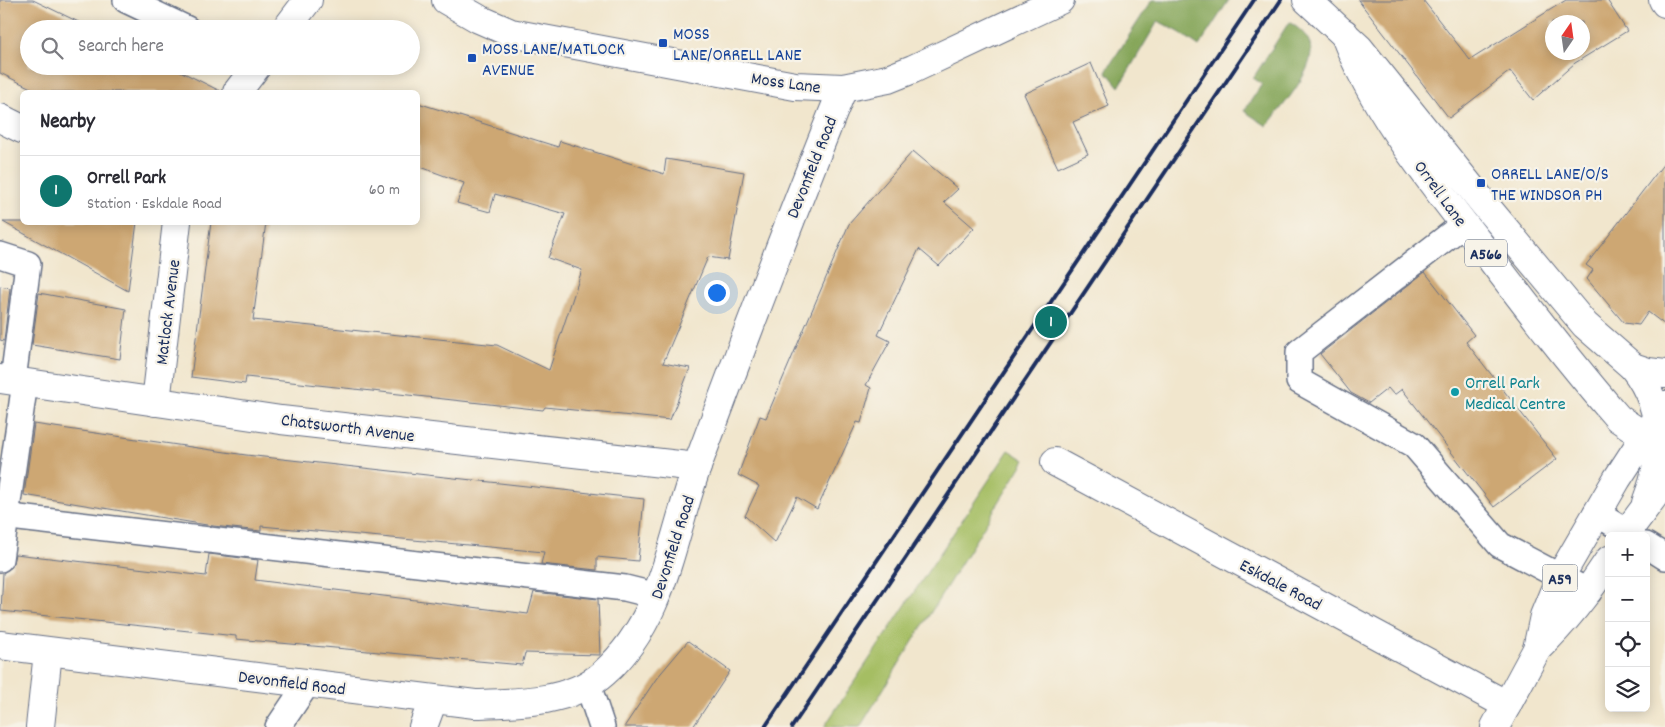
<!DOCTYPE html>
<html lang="en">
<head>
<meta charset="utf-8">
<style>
  body { margin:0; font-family:Dekko,sans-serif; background:#f2f2f3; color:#2b2b33 }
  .controls { position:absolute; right:15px; bottom:15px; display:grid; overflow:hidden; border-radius:8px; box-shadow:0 2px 12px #0003 }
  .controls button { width:45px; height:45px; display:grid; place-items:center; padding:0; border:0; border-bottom:1px solid #e1e1e2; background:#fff; color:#2b2b33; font:25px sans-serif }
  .compass { position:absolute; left:1545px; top:15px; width:45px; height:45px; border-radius:50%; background:#fff; box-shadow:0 2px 12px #0003; rotate:13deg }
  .you { position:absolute; left:716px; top:292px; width:18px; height:18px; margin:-12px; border:4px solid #fff; border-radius:50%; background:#1a73e8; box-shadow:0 0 0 8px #1a73e833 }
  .badge { display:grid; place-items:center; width:32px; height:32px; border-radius:50%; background:#0f766e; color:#fff; font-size:16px; font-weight:700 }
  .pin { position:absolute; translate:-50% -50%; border:2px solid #fff; box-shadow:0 1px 5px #0006 }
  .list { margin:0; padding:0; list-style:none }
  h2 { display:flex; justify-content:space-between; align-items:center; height:65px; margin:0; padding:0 20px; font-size:21px }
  h2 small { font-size:16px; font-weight:400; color:#7c7c81 }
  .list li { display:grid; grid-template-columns:32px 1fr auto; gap:15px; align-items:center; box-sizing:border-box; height:70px; padding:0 20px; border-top:1px solid #e1e1e2 }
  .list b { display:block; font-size:19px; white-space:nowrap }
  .list p { margin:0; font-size:16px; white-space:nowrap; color:#7c7c81 }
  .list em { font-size:16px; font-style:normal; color:#7c7c81 }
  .icon { flex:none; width:28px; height:28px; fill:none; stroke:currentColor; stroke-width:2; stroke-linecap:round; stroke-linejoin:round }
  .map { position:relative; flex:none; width:1665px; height:727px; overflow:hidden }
  .search { position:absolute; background:#fff; box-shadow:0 2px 12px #0003; left:20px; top:20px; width:400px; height:55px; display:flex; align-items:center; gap:12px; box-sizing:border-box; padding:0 18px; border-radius:28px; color:#7c7c81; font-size:19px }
  .panel { position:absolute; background:#fff; box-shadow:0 2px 12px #0003; left:20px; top:90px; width:400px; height:135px; border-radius:8px }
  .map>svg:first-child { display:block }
</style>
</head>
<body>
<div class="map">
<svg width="1665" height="727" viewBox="0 0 1665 727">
  <rect width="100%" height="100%" fill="#f7f3e8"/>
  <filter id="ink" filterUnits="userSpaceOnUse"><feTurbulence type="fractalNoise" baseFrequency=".02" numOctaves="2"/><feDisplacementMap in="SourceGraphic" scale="10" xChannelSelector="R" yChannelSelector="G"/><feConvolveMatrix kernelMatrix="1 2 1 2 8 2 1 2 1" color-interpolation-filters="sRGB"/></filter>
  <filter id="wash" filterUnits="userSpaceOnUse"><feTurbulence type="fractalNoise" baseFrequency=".0096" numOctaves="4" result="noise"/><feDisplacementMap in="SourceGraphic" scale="20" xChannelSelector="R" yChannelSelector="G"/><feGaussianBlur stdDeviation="1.12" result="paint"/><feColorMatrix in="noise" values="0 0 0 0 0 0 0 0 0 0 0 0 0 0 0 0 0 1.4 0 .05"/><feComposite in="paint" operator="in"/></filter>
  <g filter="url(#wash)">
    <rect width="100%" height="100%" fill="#f1e6cd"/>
    <!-- green -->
    <path fill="#a5be63" stroke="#607660" d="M1009 450 1025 460 860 727H824Z"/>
    <!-- forest -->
    <g fill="#84a559" stroke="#506a5c">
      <path d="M1152 0H1229L1199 46 1179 32 1158 21 1119 87 1106 71Z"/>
      <path d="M1289 22C1297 27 1307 34 1310 44 1318 68 1281 107 1267 126L1244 111 1262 84 1253 78Z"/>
    </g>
    <g id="blocks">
      <!-- building -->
      <g fill="#cda773" fill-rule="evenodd">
        <path d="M0 0H33L93 29H29V66H170L222 92H39L0 73Z"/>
        <path d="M1358 0H1423L1470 60 1566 0H1607L1627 31 1575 63 1533 100 1510 71 1449 118ZM1552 22H1582V52H1552Z"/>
        <path d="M1091 63 1109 106 1073 122 1088 154 1058 168 1024 94Z"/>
        <path d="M418 103 558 147 560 141 664 174 666 159 744 172 728 260 708 257 663 363 690 368 670 420 545 407 543 410 246 377 245 384 191 377 211 222H266L253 320 497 345 549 370 582 270 548 258 565 214 495 194 490 212 457 203 464 183 418 166Z"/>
        <path d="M913 151 958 189 944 202 974 228 939 266 919 249 878 335 890 341 866 385 871 388 861 423 857 422 817 509 797 497 775 543 745 516 759 486 738 475 760 416 766 418 849 224Z"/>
        <path d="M1665 162V325L1648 312 1639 325 1624 323 1587 279 1593 270 1586 265Z"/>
        <path d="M3 222H137L128 291Z"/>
        <path d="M1425 272 1474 335 1466 342 1557 459 1494 507 1402 389 1394 395 1388 388 1369 403 1351 393 1320 354Z"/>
        <path d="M0 286 10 288 4 341 0 340Z"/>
        <path d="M39 293 126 309 120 359 32 345Z"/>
        <path d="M34 424 246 455 644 499 638 561 597 557V570L541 564 544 552 261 526V531L213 526 24 495Z"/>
        <path d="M15 554 206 576 209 554 258 560 255 580 528 614 534 592 598 599 600 655 525 653 522 665 236 639V636L1 611 3 573 12 567Z"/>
        <path d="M688 641 730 671 693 727H624L656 679Z"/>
      </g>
    </g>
  </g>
  <g filter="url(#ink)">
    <use href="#blocks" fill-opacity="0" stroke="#666f85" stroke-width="1"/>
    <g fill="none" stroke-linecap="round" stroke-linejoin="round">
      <!-- service casing -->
      <g stroke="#666f85" stroke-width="28">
        <g id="service">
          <path d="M126 0 187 29"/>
          <path d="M1464 224 1299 352V381L1414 445 1500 545 1589 592"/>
          <path d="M0 255 28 264 13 380"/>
          <path d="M0 510 19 518 625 588 657 596"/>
          <path d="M1596 513 1633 536"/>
          <path d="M1646 545 1665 557"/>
          <path d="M0 559 25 382"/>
          <path d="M588 685 602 727"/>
          <path d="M278 727 307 684"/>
        </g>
      </g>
      <!-- minor casing -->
      <g stroke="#666f85" stroke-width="30">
        <g id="minor">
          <path d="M1663 0 1665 3"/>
          <path d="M286 29 308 0"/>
          <path d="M237 92 257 66"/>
          <path d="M0 118 22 129"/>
          <path d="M0 379 281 420 697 467"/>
          <path d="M156 402 177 222"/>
          <path d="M1055 462 1507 705"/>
          <path d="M0 645 475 704C517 703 571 703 604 673 665 619 671 537 698 464 745 338 792 213 843 88"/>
          <path d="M40 727 48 652"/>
          <path d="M423 727 433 700"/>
        </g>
      </g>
      <!-- primary casing -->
      <g stroke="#666f85" stroke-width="30">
        <g id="primary">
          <path d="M446 0 479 19 511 33 795 86 843 88 888 79 913 69 1060 0"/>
          <path d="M1307 0 1359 48 1485 205 1585 325 1633 367 1648 372 1665 374"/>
          <path d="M1344 33C1374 112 1429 179 1481 246 1525 304 1570 363 1618 418 1633 428 1647 440 1665 439"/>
          <path d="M1633 367C1665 408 1665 455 1646 503"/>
        </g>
      </g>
      <!-- trunk casing -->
      <g stroke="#666f85" stroke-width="30">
        <g id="trunk">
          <path d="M1624 536 1665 481"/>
          <path d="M1537 649C1565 622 1588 593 1609 560"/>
          <path d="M1495 727 1537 649 1544 616 1560 577 1617 479 1665 405"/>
        </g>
      </g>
      <!-- service -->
      <use href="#service" stroke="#fff" stroke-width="25"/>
      <!-- minor -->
      <use href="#minor" stroke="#fff" stroke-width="28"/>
      <!-- primary -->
      <use href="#primary" stroke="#fff" stroke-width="28"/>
      <!-- trunk -->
      <use href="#trunk" stroke="#fff" stroke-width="28"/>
      <!-- rail -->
      <g stroke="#1b2f5e" stroke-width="4">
        <path d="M765 727 1254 0"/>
        <path d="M792 727 1281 0"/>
      </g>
    </g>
  </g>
  <!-- markers -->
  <g fill="#1a4fb4" stroke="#f7f3e8" stroke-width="2">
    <rect x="658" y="38" width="10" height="10" rx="2.5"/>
    <rect x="467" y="53" width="10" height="10" rx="2.5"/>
    <rect x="1476" y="178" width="10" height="10" rx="2.5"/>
  </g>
  <circle fill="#0f9aa8" stroke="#f7f3e8" stroke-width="2" cx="1455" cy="392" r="5"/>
  <g text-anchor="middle" stroke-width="4.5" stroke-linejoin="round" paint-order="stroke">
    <!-- shield labels -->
    <g fill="#f7f3e8" stroke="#5d6a87" stroke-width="1">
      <rect x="1465" y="239.5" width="42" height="27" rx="4"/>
      <rect x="1542.5" y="564.5" width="35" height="27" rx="4"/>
    </g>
    <g font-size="16" font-weight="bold" fill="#1b2f5e">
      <text x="1486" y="259">A566</text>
      <text x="1560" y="584">A59</text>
    </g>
    <!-- transit labels -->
    <g font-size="18" fill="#164399" stroke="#f7f3e8" text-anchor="start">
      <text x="673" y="39">MOSS<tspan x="673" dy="21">LANE/ORRELL LANE</tspan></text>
      <text x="482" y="54">MOSS LANE/MATLOCK<tspan x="482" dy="21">AVENUE</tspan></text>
      <text x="1491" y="179">ORRELL LANE/O/S<tspan x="1491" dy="21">THE WINDSOR PH</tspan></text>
    </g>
    <!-- street labels -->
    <g font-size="18" fill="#1b2f5e" stroke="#f7f3e8">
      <text transform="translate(786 82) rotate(8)" y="6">Moss Lane</text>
      <text transform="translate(811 167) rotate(-68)" y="6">Devonfield Road</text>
      <text transform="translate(1441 193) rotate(54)" y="6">Orrell Lane</text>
      <text transform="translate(167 312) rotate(-83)" y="6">Matlock Avenue</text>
      <text transform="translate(348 427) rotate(7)" y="6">Chatsworth Avenue</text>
      <text transform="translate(672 547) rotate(-72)" y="6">Devonfield Road</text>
      <text transform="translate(1281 584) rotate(28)" y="6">Eskdale Road</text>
      <text transform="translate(292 682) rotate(7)" y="6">Devonfield Road</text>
    </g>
    <!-- culture labels -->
    <g font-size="18" fill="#0d838f" stroke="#f7f3e8" text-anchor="start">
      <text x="1465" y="388">Orrell Park<tspan x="1465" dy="21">Medical Centre</tspan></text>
    </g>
  </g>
</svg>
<div class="controls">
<button>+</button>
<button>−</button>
<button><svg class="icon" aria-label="locate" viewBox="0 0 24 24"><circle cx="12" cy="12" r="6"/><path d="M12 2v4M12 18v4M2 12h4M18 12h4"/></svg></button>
<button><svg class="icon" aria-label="layers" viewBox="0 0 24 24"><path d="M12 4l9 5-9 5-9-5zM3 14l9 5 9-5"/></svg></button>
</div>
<svg class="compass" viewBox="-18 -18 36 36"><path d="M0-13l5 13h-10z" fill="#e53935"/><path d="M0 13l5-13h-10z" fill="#7c7c81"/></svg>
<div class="you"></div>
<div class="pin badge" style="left:1051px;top:322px">1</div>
<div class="search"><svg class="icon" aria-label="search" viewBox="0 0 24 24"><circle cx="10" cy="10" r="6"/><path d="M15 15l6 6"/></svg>Search here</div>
<section class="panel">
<h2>Nearby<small></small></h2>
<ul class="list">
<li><span class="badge">1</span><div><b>Orrell Park</b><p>Station · Eskdale Road</p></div><em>60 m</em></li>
</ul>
</section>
</div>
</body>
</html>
